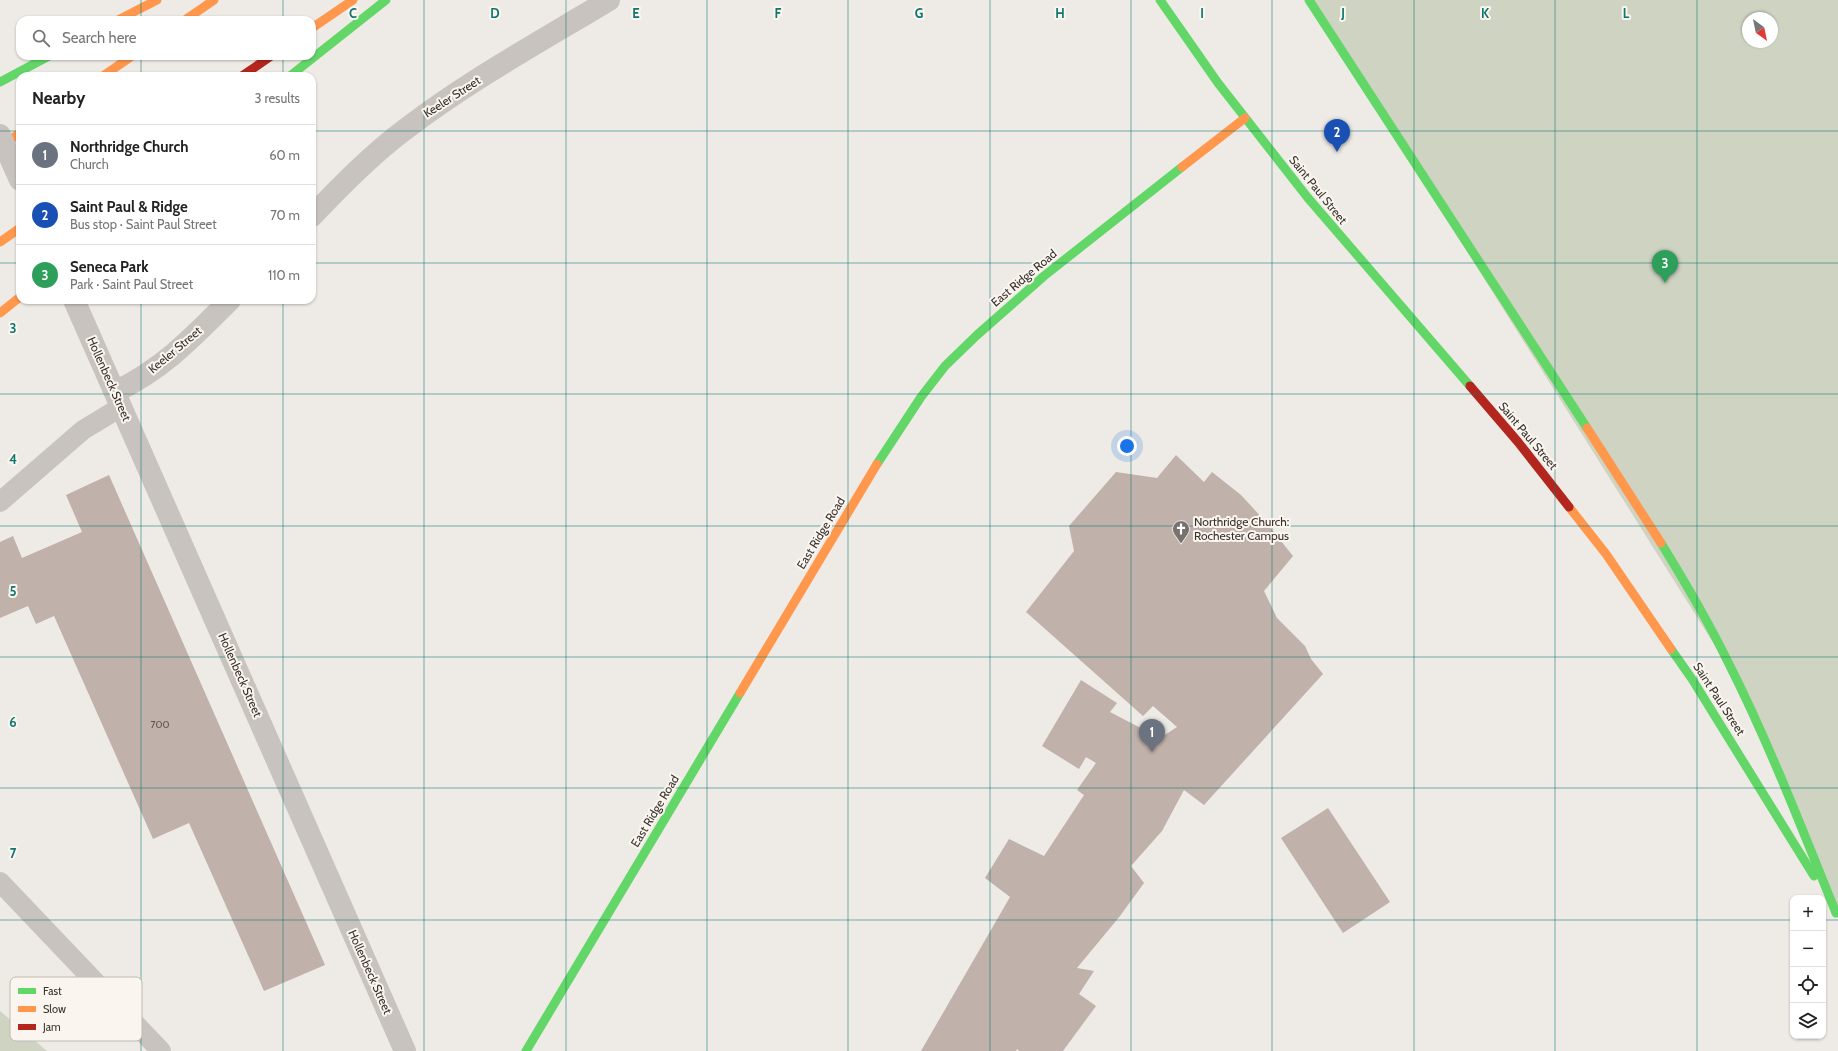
<!DOCTYPE html>
<html lang="en">
<head>
<meta charset="utf-8">
<style>
  body { margin:0; font-family:Cabin,sans-serif; background:#f6f6f6; color:#222 }
  .controls { position:absolute; right:12px; bottom:12px; display:grid; overflow:hidden; border-radius:8px; box-shadow:0 1px 3px #0004 }
  .controls button { width:36px; height:36px; display:grid; place-items:center; padding:0; border:0; border-bottom:1px solid #e0e0e0; background:#fff; color:#222; font:20px sans-serif }
  .compass { position:absolute; left:1742px; top:12px; width:36px; height:36px; border-radius:50%; background:#fff; box-shadow:0 1px 3px #0004; rotate:147deg }
  .you { position:absolute; left:1127px; top:446px; width:14px; height:14px; margin:-10px; border:3px solid #fff; border-radius:50%; background:#1a73e8; box-shadow:0 0 0 6px #1a73e833 }
  .badge { display:grid; place-items:center; width:26px; height:26px; border-radius:50%; background:#111827; color:#fff; font-size:13px; font-weight:700 }
  .pin { position:absolute; translate:-50% -33px; filter:drop-shadow(0 1px 2px #0008) }
  .pin::after { content:''; position:absolute; top:21px; width:14px; height:12px; background:inherit; clip-path:polygon(0 0,100% 0,50% 100%) }
  .list { margin:0; padding:0; list-style:none }
  h2 { display:flex; justify-content:space-between; align-items:center; height:52px; margin:0; padding:0 16px; font-size:17px }
  h2 small { font-size:13px; font-weight:400; color:#767676 }
  .list li { display:grid; grid-template-columns:26px 1fr auto; gap:12px; align-items:center; box-sizing:border-box; height:60px; padding:0 16px; border-top:1px solid #e0e0e0 }
  .list b { display:block; font-size:15px; white-space:nowrap }
  .list p { margin:0; font-size:13px; white-space:nowrap; color:#767676 }
  .list em { font-size:13px; font-style:normal; color:#767676 }
  .icon { flex:none; width:22px; height:22px; fill:none; stroke:currentColor; stroke-width:2; stroke-linecap:round; stroke-linejoin:round }
  .map { position:relative; flex:none; width:1838px; height:1051px; overflow:hidden }
  .search { position:absolute; background:#fff; box-shadow:0 1px 3px #0004; left:16px; top:16px; width:300px; height:44px; display:flex; align-items:center; gap:10px; box-sizing:border-box; padding:0 14px; border-radius:12px; color:#767676; font-size:15px }
  .panel { position:absolute; background:#fff; box-shadow:0 1px 3px #0004; left:16px; top:72px; width:300px; height:232px; border-radius:12px }
  .map>svg:first-child { display:block }
</style>
</head>
<body>
<div class="map">
<svg width="1838" height="1051" viewBox="0 0 1838 1051">
  <rect width="100%" height="100%" fill="#eeebe6"/>
  <!-- green -->
  <g fill="#cfd3c2" fill-rule="evenodd">
    <path d="M1309 0H1838V917L1739 684ZM1748 18H1772V42H1748Z"/>
    <path d="M0 1011 47 1051H0Z"/>
  </g>
  <!-- building -->
  <g fill="#c0b1aa">
    <path d="M1176 455 1204 482 1212 472 1241 495 1265 521 1293 556 1264 591 1277 618 1305 646 1311 659 1323 674 1204 805 1184 790 1162 831 1131 866 1144 883 1120 916 1077 968 1094 971 1079 994 1096 1006 1063 1051H1019L1017 1049 1016 1051H921L1010 897 985 878 1009 839 1044 856 1084 795 1077 790 1096 763 1086 757 1079 769 1042 746 1081 680 1117 703 1110 712 1160 738 1177 727 1153 706 1143 716 1026 612 1074 551 1069 526 1116 472 1157 478Z"/>
    <path d="M109 475 325 965 264 991 189 823 153 839 54 616 36 624 28 606 0 618V542L13 536 22 558 82 532 66 495Z"/>
    <path d="M1328 808 1390 902 1343 933 1281 838Z"/>
  </g>
  <g fill="none" stroke-linecap="round" stroke-linejoin="round">
    <!-- lane -->
    <g stroke="#c8c3be" stroke-width="20">
      <path d="M0 502 83 430 121 407"/>
      <path d="M0 882 161 1051"/>
    </g>
    <!-- street -->
    <g stroke="#c8c3be" stroke-width="22">
      <path d="M312 216C342 185 372 154 407 128 470 80 541 41 609 0"/>
      <path d="M74 300 405 1051"/>
      <path d="M115 392C164 368 192 338 230 300"/>
    </g>
    <!-- fast -->
    <g stroke="#63d668" stroke-width="9">
      <path d="M1160 0 1218 83 1308 198 1470 386"/>
      <path d="M1309 0 1587 428"/>
      <path d="M290 76 386 0"/>
      <path d="M0 82 49 56"/>
      <path d="M877 464 921 397 945 366 977 335 1044 276 1182 167"/>
      <path d="M1661 543C1685 582 1708 621 1728 662 1769 743 1802 829 1836 913"/>
      <path d="M1671 649 1692 679 1814 876"/>
      <path d="M526 1051 740 693"/>
    </g>
    <!-- slow -->
    <g stroke="#ff974d" stroke-width="9">
      <path d="M118 20 157 0"/>
      <path d="M185 20 214 0"/>
      <path d="M312 28 353 0"/>
      <path d="M103 76 132 56"/>
      <path d="M0 147 20 133"/>
      <path d="M1182 167 1245 118"/>
      <path d="M0 242 20 228"/>
      <path d="M0 313 20 297"/>
      <path d="M1587 428 1661 543"/>
      <path d="M1569 507 1606 554 1671 649"/>
      <path d="M740 693 877 464"/>
    </g>
    <!-- jam -->
    <g stroke="#b3261e" stroke-width="9">
      <path d="M242 76 271 56"/>
      <path d="M1470 386 1518 442 1569 507"/>
    </g>
    <!-- street-bridge -->
    <path stroke="#c8c3be" stroke-width="22" d="M0 135 20 180"/>
  </g>
  <!-- grid -->
  <path fill="none" stroke="#0f766e" stroke-width="1" stroke-opacity="0.55" d="M141 0V20M283 0V20M424 0V1051M566 0V1051M707 0V1051M848 0V1051M990 0V1051M1131 0V1051M1272 0V1051M1414 0V1051M1555 0V1051M1697 0V1051M141 56V76M283 56V76M0 131H20M312 131H1838M0 263H20M312 263H1838M141 300V1051M283 300V1051M0 394H1838M0 526H1838M0 657H1838M0 788H1838M0 920H1793M1823 920H1838"/>
  <!-- icons -->
  <defs>
    <g id="church-pin" transform="scale(0.9)"><path d="M0 17L-7.5 6A9.5 9.5 0 1 1 7.5 6Z" fill="#78726e" stroke="#faf5ef"/><path d="M-1.2-6h2.4v3.5h3.3v2.4h-3.3V6h-2.4V-.1h-3.3v-2.4h3.3Z" fill="#fff"/></g>
  </defs>
  <g fill-rule="evenodd">
    <use href="#church-pin" x="1181" y="529"/>
  </g>
  <g text-anchor="middle" stroke-width="4" stroke-linejoin="round" paint-order="stroke">
    <!-- number labels -->
    <g font-size="10" fill="#5b514c">
      <text x="160" y="728">700</text>
    </g>
    <!-- street labels -->
    <g font-size="12" fill="#39312d" stroke="#faf5ef">
      <text transform="translate(452 97) rotate(-33)" y="4">Keeler Street</text>
      <text transform="translate(1318 190) rotate(51)" y="4">Saint Paul Street</text>
      <text transform="translate(1024 278) rotate(-40)" y="4">East Ridge Road</text>
      <text transform="translate(175 350) rotate(-40)" y="4">Keeler Street</text>
      <text transform="translate(109 379) rotate(66)" y="4">Hollenbeck Street</text>
      <text transform="translate(1528 436) rotate(50)" y="4">Saint Paul Street</text>
      <text transform="translate(821 533) rotate(-59)" y="4">East Ridge Road</text>
      <text transform="translate(240 675) rotate(66)" y="4">Hollenbeck Street</text>
      <text transform="translate(1719 699) rotate(57)" y="4">Saint Paul Street</text>
      <text transform="translate(655 811) rotate(-59)" y="4">East Ridge Road</text>
      <text transform="translate(370 972) rotate(66)" y="4">Hollenbeck Street</text>
    </g>
    <!-- poi labels -->
    <g font-size="12" fill="#39312d" stroke="#faf5ef" text-anchor="start">
      <text x="1194" y="526">Northridge Church:<tspan x="1194" dy="14">Rochester Campus</tspan></text>
    </g>
  </g>
  <!-- legend -->
  <rect x="10" y="977" width="132" height="64" rx="6" fill="#faf5ef" stroke="#c0bab5" stroke-width="1"/>
  <rect x="18" y="988" width="18" height="6" fill="#63d668"/>
  <rect x="18" y="1006" width="18" height="6" fill="#ff974d"/>
  <rect x="18" y="1024" width="18" height="6" fill="#b3261e"/>
  <g font-size="11" fill="#39312d">
    <text x="43" y="995">Fast</text>
    <text x="43" y="1013">Slow</text>
    <text x="43" y="1031">Jam</text>
  </g>
  <g font-size="13" text-anchor="middle" font-weight="bold" fill="#0f766e" stroke="#faf5ef" stroke-width="4" stroke-linejoin="round" paint-order="stroke">
    <text x="353" y="18">C</text>
    <text x="495" y="18">D</text>
    <text x="636" y="18">E</text>
    <text x="778" y="18">F</text>
    <text x="919" y="18">G</text>
    <text x="1060" y="18">H</text>
    <text x="1202" y="18">I</text>
    <text x="1343" y="18">J</text>
    <text x="1485" y="18">K</text>
    <text x="1626" y="18">L</text>
    <text x="13" y="333">3</text>
    <text x="13" y="464">4</text>
    <text x="13" y="596">5</text>
    <text x="13" y="727">6</text>
    <text x="13" y="858">7</text>
  </g>
</svg>
<div class="controls">
<button>+</button>
<button>−</button>
<button><svg class="icon" aria-label="locate" viewBox="0 0 24 24"><circle cx="12" cy="12" r="6"/><path d="M12 2v4M12 18v4M2 12h4M18 12h4"/></svg></button>
<button><svg class="icon" aria-label="layers" viewBox="0 0 24 24"><path d="M12 4l9 5-9 5-9-5zM3 14l9 5 9-5"/></svg></button>
</div>
<svg class="compass" viewBox="-18 -18 36 36"><path d="M0-13l5 13h-10z" fill="#e53935"/><path d="M0 13l5-13h-10z" fill="#767676"/></svg>
<div class="you"></div>
<div class="pin badge" style="left:1152px;top:752px;background:#6b7280">1</div>
<div class="pin badge" style="left:1337px;top:152px;background:#1a4fb4">2</div>
<div class="pin badge" style="left:1665px;top:283px;background:#2e9e5b">3</div>
<div class="search"><svg class="icon" aria-label="search" viewBox="0 0 24 24"><circle cx="10" cy="10" r="6"/><path d="M15 15l6 6"/></svg>Search here</div>
<section class="panel">
<h2>Nearby<small>3 results</small></h2>
<ul class="list">
<li><span class="badge" style="background:#6b7280">1</span><div><b>Northridge Church</b><p>Church</p></div><em>60 m</em></li>
<li><span class="badge" style="background:#1a4fb4">2</span><div><b>Saint Paul &amp; Ridge</b><p>Bus stop · Saint Paul Street</p></div><em>70 m</em></li>
<li><span class="badge" style="background:#2e9e5b">3</span><div><b>Seneca Park</b><p>Park · Saint Paul Street</p></div><em>110 m</em></li>
</ul>
</section>
</div>
</body>
</html>
